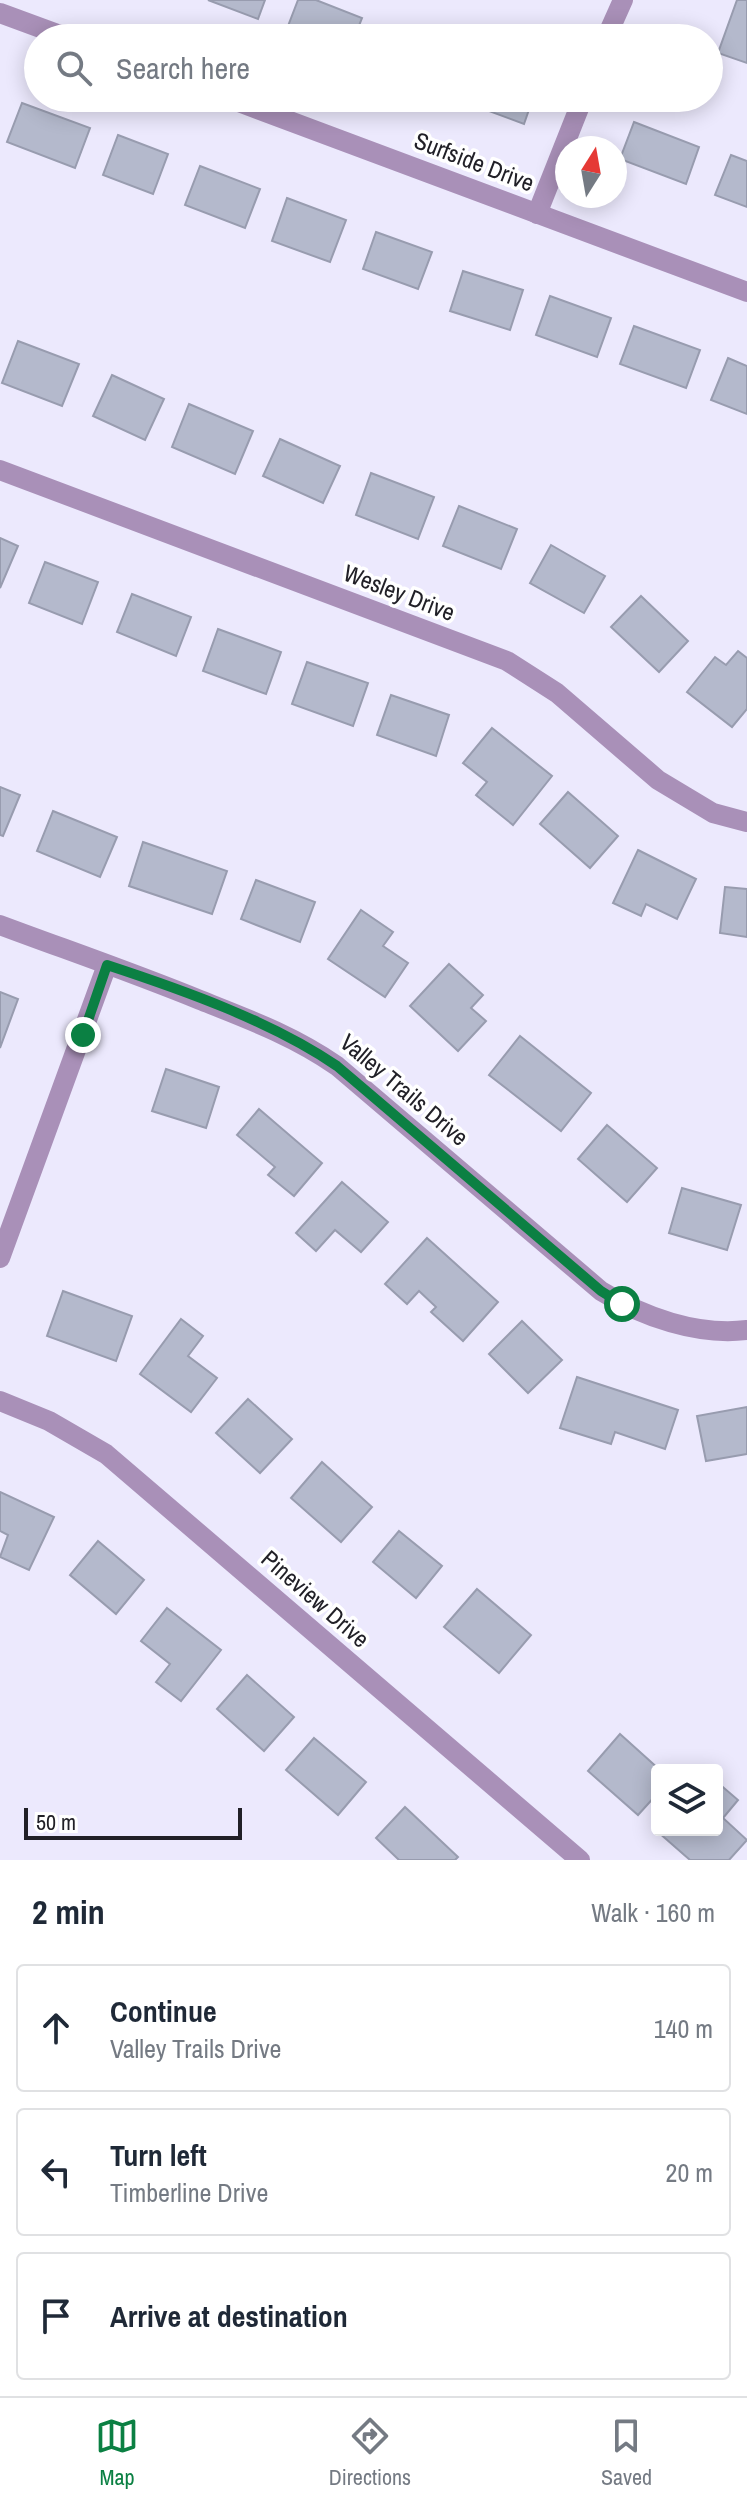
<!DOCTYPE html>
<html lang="en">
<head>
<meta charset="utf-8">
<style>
  body { margin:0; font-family:"Archivo Narrow",sans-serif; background:#f2f2f3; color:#1f2937 }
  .controls { position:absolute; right:24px; bottom:24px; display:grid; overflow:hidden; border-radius:8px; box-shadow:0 4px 20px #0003 }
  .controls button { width:72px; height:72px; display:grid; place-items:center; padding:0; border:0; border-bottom:2px solid #e0e1e3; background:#fff; color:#1f2937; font:40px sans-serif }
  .compass { position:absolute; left:555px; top:136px; width:72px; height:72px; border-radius:50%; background:#fff; box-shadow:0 4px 20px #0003; rotate:11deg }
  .scale { position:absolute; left:24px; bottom:20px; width:218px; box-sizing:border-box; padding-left:8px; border:4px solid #212027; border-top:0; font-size:22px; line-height:28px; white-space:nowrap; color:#212027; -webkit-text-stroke:6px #fff; paint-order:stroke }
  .stop { position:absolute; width:24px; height:24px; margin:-18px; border:6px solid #0b8043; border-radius:50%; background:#fff }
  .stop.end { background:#0b8043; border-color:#fff; box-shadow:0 2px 8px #0008 }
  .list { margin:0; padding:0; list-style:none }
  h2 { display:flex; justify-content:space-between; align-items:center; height:104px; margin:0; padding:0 32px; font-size:34px }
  h2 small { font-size:26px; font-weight:400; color:#747a83 }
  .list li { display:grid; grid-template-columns:52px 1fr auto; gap:24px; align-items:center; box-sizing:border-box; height:128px; margin:0 16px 16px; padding:0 16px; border:2px solid #e0e1e3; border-radius:8px }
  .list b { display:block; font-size:30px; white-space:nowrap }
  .list p { margin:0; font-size:26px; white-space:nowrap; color:#747a83 }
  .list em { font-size:26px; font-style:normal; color:#747a83 }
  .icon { flex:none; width:44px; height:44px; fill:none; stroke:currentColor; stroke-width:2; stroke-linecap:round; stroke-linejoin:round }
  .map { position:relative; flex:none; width:747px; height:1860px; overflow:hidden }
  .search { position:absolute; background:#fff; box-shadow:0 4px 20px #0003; left:24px; right:24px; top:24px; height:88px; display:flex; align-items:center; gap:20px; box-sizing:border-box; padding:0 28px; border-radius:44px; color:#747a83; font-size:30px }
  .sheet { height:536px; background:#fff }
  nav { display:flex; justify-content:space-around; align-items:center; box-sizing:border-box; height:112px; border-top:2px solid #e0e1e3; background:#fff; font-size:22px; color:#747a83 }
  nav a { display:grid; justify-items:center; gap:4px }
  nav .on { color:#0b8043 }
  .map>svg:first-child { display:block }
</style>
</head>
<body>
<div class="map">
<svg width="747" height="1860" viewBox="0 0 747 1860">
  <rect width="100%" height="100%" fill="#ece9fd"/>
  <!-- building -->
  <g fill="#b4b9cc" stroke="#989caf" stroke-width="2">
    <path d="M208 0H265L258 19Z"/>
    <path d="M298 0H316L362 18 354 38H296L285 34Z"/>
    <path d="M737 0H747V63L718 53Z"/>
    <path d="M389 27 424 38H385Z"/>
    <path d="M454 98H533L524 124Z"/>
    <path d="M22 103 90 128 75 168 7 142Z"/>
    <path d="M634 122 699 147 686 184 620 159Z"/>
    <path d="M118 135 168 154 153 194 103 175Z"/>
    <path d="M731 155 747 161V207L715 195Z"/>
    <path d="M200 166 260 189 245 228 185 205Z"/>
    <path d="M287 198 346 220 330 262 272 241Z"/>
    <path d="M376 232 432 252 418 289 363 269Z"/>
    <path d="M463 271 523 290 510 330 450 311Z"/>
    <path d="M550 296 611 318 597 357 536 335Z"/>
    <path d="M634 326 700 350 686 388 620 364Z"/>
    <path d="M18 341 79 364 62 406 2 383Z"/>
    <path d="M728 358 747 366V414L711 400Z"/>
    <path d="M112 375 164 399 145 440 93 416Z"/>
    <path d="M189 404 253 431 235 474 172 447Z"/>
    <path d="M280 439 340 466 323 503 263 476Z"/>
    <path d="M371 473 434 497 418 539 356 515Z"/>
    <path d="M459 506 517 529 501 569 443 546Z"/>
    <path d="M0 538 18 546 0 588Z"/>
    <path d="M551 545 605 576 584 613 530 583Z"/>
    <path d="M45 562 98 582 82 624 29 603Z"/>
    <path d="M132 594 191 617 176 656 117 632Z"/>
    <path d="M641 596 688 641 659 672 611 627Z"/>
    <path d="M218 629 281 652 266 694 203 671Z"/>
    <path d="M738 651 747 658V709L732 727 687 692 715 657 726 665Z"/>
    <path d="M307 662 368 683 353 726 292 704Z"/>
    <path d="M391 695 449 715 436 756 377 735Z"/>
    <path d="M492 728 552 776 513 825 476 795 487 782 463 763Z"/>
    <path d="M0 787 20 795 3 836 0 835Z"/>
    <path d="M568 792 618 836 590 868 540 824Z"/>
    <path d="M53 811 117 837 100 877 37 851Z"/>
    <path d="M143 842 227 871 212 914 129 886Z"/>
    <path d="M638 850 696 879 677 919 646 904 641 916 613 903Z"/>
    <path d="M256 880 315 902 300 942 241 919Z"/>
    <path d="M725 887 747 889V937L720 933Z"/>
    <path d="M361 910 393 932 383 946 408 963 385 997 328 959Z"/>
    <path d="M449 964 483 995 471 1008 486 1021 458 1051 410 1006Z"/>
    <path d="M0 992 18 999 0 1048Z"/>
    <path d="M520 1036 591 1093 561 1131 489 1075Z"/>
    <path d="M166 1069 219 1087 206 1128 152 1111Z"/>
    <path d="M259 1109 322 1163 294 1196 268 1175 275 1167 237 1135Z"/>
    <path d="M607 1125 657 1168 627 1202 578 1159Z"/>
    <path d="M342 1182 388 1222 361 1252 335 1230 316 1251 296 1233Z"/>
    <path d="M682 1188 741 1205 727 1250 669 1233Z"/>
    <path d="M427 1238 498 1302 463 1341 431 1312 436 1307 419 1291 407 1304 385 1284Z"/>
    <path d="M63 1291 132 1316 116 1361 47 1336Z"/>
    <path d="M181 1319 203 1336 188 1356 217 1378 191 1412 140 1374Z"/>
    <path d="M522 1321 562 1360 528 1393 489 1354Z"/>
    <path d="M577 1377 678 1410 665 1449 615 1432 611 1444 560 1428Z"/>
    <path d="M248 1399 292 1439 260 1473 216 1433Z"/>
    <path d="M747 1407V1454L706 1461 697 1416Z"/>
    <path d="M322 1462 372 1507 341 1542 291 1498Z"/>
    <path d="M0 1492 54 1517 29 1570 0 1557 8 1535 0 1531Z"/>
    <path d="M399 1531 442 1566 416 1598 373 1562Z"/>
    <path d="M98 1541 144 1580 116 1614 70 1575Z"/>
    <path d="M477 1589 531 1635 499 1673 444 1627Z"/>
    <path d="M167 1608 221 1650 181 1701 156 1682 170 1664 141 1641Z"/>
    <path d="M247 1675 294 1717 264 1751 217 1709Z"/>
    <path d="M620 1734 660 1770H657V1794L638 1815 588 1771Z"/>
    <path d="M314 1738 366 1782 338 1815 286 1770Z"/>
    <path d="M717 1782 738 1800 723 1818 747 1840 729 1860H690L658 1832 659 1830H717Z"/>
    <path d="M405 1807 458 1857 455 1860H399L376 1838Z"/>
  </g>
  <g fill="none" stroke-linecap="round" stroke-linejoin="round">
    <!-- minor -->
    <g stroke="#a990b8" stroke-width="20">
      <path d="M0 13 68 38"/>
      <path d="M606 38 623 0"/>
      <path d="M228 98 747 292"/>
      <path d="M537 214 583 98"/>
      <path d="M0 470 507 661 557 693 658 780 713 813 747 822"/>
      <path d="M0 925C67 950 134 973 200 1000 248 1019 294 1036 337 1066L601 1291C643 1317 697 1336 747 1330"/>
      <path d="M0 1258 107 965"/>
      <path d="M0 1401 49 1421 106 1454 580 1860"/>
    </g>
  </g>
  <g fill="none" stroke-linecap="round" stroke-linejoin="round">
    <!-- route -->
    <path stroke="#0b8043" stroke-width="10" d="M83 1035 107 965C183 990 271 1021 337 1066L601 1291 622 1304"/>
  </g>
  <g text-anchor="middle" stroke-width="7" stroke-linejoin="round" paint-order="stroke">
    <!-- street labels -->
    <g font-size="24" fill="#212027" stroke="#fff">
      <text transform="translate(474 162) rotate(21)" y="8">Surfside Drive</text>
      <text transform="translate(399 593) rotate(21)" y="8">Wesley Drive</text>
      <text transform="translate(404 1090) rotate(40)" y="8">Valley Trails Drive</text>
      <text transform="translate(315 1599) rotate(41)" y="8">Pineview Drive</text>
    </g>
  </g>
</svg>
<div class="controls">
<button><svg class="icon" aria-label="layers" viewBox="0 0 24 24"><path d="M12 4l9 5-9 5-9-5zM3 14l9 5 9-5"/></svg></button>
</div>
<svg class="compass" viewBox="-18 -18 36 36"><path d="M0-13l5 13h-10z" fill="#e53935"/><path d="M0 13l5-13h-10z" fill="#747a83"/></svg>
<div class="scale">50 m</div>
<div class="stop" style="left:622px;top:1304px"></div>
<div class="stop end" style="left:83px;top:1035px"></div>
<div class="search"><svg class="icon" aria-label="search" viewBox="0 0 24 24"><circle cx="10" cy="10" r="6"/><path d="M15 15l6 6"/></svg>Search here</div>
</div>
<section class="sheet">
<h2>2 min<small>Walk · 160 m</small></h2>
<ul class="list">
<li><svg class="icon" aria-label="ahead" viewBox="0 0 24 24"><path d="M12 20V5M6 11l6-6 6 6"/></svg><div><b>Continue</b><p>Valley Trails Drive</p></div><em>140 m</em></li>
<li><svg class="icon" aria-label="left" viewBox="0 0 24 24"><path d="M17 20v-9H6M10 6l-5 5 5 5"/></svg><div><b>Turn left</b><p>Timberline Drive</p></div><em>20 m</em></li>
<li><svg class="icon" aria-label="arrive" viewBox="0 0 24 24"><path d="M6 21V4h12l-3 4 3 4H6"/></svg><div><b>Arrive at destination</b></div></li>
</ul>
</section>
<nav>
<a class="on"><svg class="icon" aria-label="map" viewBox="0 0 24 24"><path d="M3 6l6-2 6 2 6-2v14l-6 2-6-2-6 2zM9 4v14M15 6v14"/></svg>Map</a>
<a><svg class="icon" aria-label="directions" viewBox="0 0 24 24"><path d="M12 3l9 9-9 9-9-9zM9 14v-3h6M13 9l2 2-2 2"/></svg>Directions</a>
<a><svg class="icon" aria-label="saved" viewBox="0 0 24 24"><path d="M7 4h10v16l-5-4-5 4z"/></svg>Saved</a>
</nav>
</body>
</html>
